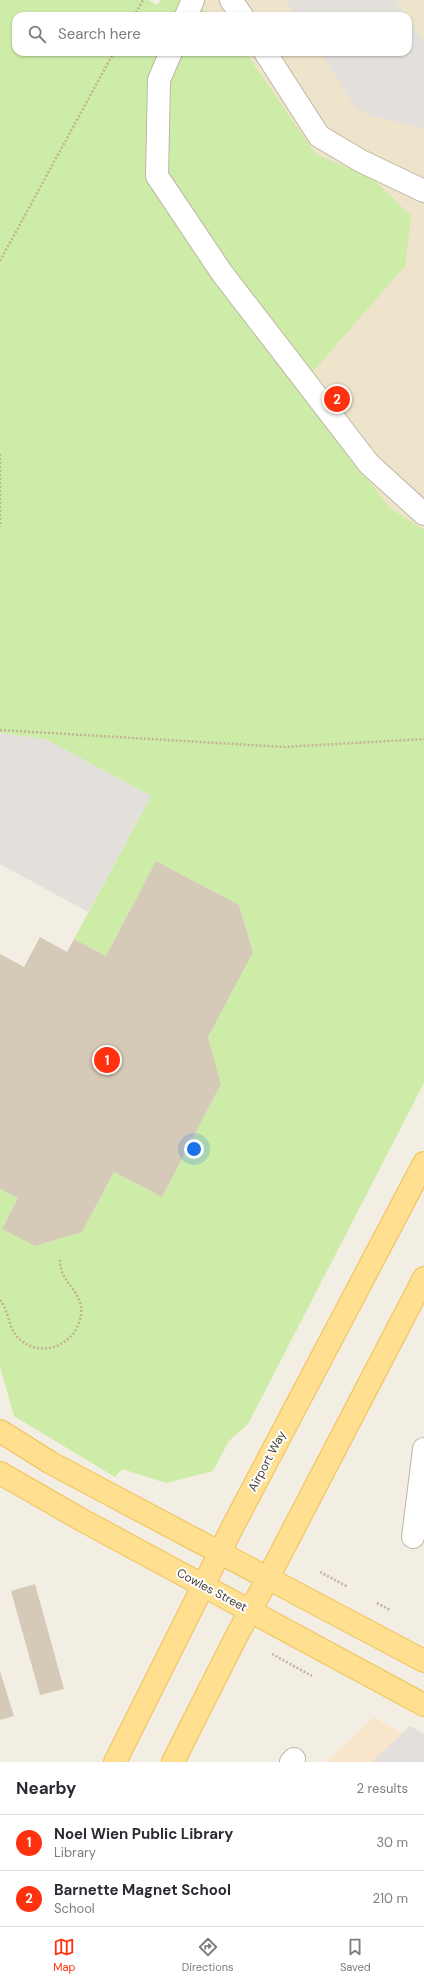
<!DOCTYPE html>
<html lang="en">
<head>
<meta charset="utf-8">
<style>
  body { margin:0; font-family:"DM Sans",sans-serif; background:#f2f2f3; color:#2b2b33 }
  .you { position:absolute; left:194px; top:1149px; width:14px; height:14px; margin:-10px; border:3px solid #fff; border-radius:50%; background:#1a73e8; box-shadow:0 0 0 6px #1a73e833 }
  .badge { display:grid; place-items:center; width:26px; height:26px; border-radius:50%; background:#ff310e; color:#fff; font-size:13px; font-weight:700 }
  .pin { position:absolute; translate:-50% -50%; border:2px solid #fff; box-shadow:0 1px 4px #0006 }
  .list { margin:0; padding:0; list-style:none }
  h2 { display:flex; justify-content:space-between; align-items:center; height:52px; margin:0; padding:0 16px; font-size:17px }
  h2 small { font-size:13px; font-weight:400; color:#7c7c81 }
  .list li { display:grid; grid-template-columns:26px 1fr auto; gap:12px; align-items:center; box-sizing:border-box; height:56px; padding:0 16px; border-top:1px solid #e1e1e2 }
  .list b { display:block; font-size:15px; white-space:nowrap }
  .list p { margin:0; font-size:13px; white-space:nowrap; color:#7c7c81 }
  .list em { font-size:13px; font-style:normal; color:#7c7c81 }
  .icon { flex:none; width:22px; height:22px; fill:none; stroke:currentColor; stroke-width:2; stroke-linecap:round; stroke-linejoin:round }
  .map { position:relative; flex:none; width:424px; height:1762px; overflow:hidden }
  .search { position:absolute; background:#fff; box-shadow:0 1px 3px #0004; left:12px; right:12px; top:12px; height:44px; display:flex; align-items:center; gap:10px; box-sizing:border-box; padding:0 14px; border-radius:12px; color:#7c7c81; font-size:15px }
  .sheet { height:164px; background:#fff }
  nav { display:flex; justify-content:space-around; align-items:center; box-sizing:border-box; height:56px; border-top:1px solid #e1e1e2; background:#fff; font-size:11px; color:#7c7c81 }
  nav a { display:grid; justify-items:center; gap:2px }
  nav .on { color:#ff310e }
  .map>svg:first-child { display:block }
</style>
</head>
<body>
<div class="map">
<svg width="424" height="1762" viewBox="0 0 424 1762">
  <rect width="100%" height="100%" fill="#f3eee3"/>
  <!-- commercial -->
  <path fill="#f8e5cb" d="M373 1717 424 1745V1762H327Z"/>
  <!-- education -->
  <path fill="#eee4cb" d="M160 0H424V645L76 154 132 52H408V16H151Z"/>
  <!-- green -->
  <path fill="#cdeca7" d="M0 0H148L157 5 161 0H189L212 16H16V52H245L316 154 373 179 411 216 405 266 297 390 390 508 424 530V1083L248 1424 229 1441 213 1471 166 1483 122 1469 115 1477 14 1416 0 1367V1189L18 1198 2 1229 35 1246 82 1232 114 1172 162 1197 221 1084 208 1037 253 951 239 905 156 861 106 956 74 939 151 796 45 739 0 733Z"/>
  <!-- parking -->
  <g fill="#e3e0dc">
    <path d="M286 0H396L407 16H296Z"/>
    <path d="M408 18 424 41V128L369 116 356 108 320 52H408Z"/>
    <path d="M0 733 45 739 151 796 88 912 0 864Z"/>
    <path d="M410 1726 424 1734V1762H372Z"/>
  </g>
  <!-- building -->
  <g fill="#d5cab7">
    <path d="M156 861 239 905 253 952 208 1037 221 1084 162 1197 114 1172 82 1232 35 1246 2 1229 18 1198 0 1189V954L24 967 40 937 67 952 74 939 106 956Z"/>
    <path d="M35 1584 64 1689 40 1695 11 1591Z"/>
    <path d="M0 1671 14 1716 0 1720Z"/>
  </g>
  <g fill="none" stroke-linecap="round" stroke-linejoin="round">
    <!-- minor casing -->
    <g stroke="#bfb6a5" stroke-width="24">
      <g id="minor">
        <path d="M231 0 242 16"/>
        <path d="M186 16 193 0"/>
        <path d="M171 52 159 80 157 176 222 273 369 464 424 514"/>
        <path d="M265 52 319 136 361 161 424 191"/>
        <path d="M413 1537 424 1449"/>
        <path d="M291 1762 294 1759"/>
      </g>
    </g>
    <!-- major casing -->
    <g stroke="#efc055" stroke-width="24">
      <g id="major">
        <path d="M0 1431 51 1463 424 1661"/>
        <path d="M0 1473 82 1520 424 1705"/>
        <path d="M115 1762 233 1526 424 1163"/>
        <path d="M173 1762 236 1637 268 1578 424 1278"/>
      </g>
    </g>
    <!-- path -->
    <g stroke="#c3b294" stroke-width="2.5" stroke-dasharray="2 2" stroke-linecap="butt">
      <path d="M134 16 143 0"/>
      <path d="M0 261 114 52"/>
      <path d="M0 454V527"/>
      <path d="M0 730 284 747 424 739"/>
      <path d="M0 1300C7 1308 8 1321 13 1331 25 1351 51 1354 68 1339 77 1332 83 1317 81 1306 77 1287 60 1281 60 1260"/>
      <path d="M320 1572 348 1587"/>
      <path d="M377 1603 390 1610"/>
      <path d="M272 1654 312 1676"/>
    </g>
    <!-- minor -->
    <use href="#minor" stroke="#fff" stroke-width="22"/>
    <!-- major -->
    <use href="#major" stroke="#ffdf90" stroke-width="22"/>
  </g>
  <g text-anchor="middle" stroke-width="4" stroke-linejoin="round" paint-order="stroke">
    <!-- street labels -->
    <g font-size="12" fill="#453e32" stroke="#fff">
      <text transform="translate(267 1461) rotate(-62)" y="4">Airport Way</text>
      <text transform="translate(212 1590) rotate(28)" y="4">Cowles Street</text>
    </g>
  </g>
</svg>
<div class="you"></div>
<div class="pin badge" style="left:107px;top:1060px">1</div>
<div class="pin badge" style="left:337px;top:399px">2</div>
<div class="search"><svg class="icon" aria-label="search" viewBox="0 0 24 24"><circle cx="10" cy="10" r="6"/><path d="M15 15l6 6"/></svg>Search here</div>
</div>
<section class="sheet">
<h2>Nearby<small>2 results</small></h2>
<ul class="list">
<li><span class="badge">1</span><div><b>Noel Wien Public Library</b><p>Library</p></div><em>30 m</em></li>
<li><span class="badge">2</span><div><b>Barnette Magnet School</b><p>School</p></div><em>210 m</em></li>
</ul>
</section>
<nav>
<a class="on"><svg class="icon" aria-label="map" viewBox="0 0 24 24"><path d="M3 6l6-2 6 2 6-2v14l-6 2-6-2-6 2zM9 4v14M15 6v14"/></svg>Map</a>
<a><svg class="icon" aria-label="directions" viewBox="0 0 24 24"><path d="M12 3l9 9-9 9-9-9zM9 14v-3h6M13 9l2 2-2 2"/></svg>Directions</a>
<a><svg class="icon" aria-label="saved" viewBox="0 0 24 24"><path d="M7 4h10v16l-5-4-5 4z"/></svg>Saved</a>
</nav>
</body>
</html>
